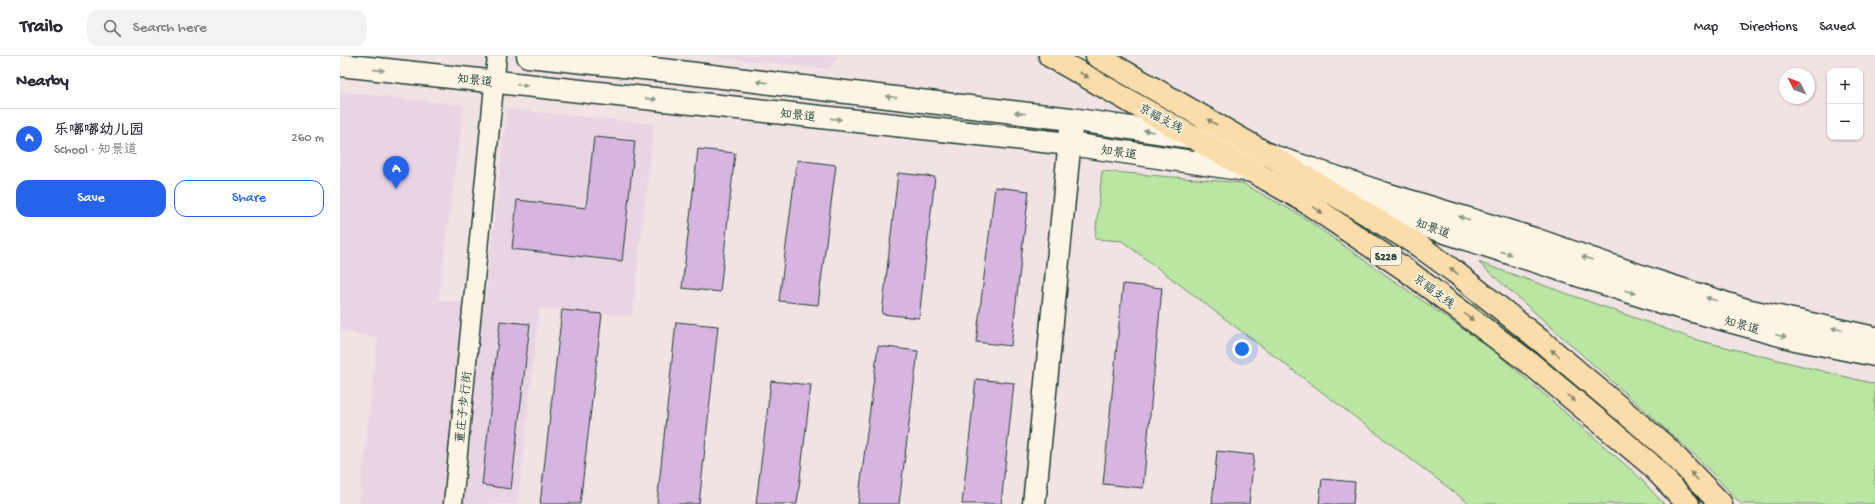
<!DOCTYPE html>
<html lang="en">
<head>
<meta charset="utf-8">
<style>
  body { margin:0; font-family:"Gochi Hand","LXGW WenKai TC",sans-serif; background:#f2f2f3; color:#2b2b33 }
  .controls { position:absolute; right:12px; top:12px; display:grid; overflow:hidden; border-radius:8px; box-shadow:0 1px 3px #0004 }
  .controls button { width:36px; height:36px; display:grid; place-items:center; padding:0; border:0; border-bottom:1px solid #e1e1e2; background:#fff; color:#2b2b33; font:20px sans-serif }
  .compass { position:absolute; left:1439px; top:12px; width:36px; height:36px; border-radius:50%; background:#fff; box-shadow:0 1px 3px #0004; rotate:312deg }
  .you { position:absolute; left:902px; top:293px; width:14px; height:14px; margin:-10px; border:3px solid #fff; border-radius:50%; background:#1a73e8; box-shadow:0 0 0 6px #1a73e833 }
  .badge { display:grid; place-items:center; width:26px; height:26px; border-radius:50%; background:#2563eb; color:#fff; font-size:13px; font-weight:700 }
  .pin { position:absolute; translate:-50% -33px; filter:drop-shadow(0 1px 2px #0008) }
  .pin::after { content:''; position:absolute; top:21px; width:14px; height:12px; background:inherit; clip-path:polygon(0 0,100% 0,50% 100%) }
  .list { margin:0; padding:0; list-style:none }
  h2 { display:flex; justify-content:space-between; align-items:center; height:52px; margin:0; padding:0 16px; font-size:17px }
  h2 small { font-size:13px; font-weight:400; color:#7c7c81 }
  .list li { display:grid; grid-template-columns:26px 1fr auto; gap:12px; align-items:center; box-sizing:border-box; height:60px; padding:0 16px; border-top:1px solid #e1e1e2 }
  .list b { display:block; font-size:15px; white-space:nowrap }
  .list p { margin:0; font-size:13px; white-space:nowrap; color:#7c7c81 }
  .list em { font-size:13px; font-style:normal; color:#7c7c81 }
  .actions { display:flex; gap:8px; padding:12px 16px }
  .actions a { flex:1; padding:9px 0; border:1px solid #2563eb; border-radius:12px; text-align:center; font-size:14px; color:#2563eb }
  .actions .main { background:#2563eb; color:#fff }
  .icon { flex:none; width:22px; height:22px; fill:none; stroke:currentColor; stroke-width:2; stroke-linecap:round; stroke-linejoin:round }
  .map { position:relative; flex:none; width:1535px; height:448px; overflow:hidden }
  header { display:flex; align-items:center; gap:24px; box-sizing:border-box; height:56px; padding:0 20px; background:#fff; border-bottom:1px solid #e1e1e2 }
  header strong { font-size:19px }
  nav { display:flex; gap:22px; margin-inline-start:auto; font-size:14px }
  .search { width:280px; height:36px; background:#f2f2f3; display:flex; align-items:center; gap:10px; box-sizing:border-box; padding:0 14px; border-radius:12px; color:#7c7c81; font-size:15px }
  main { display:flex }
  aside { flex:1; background:#fff }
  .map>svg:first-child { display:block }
</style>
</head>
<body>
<header>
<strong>Trailo</strong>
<div class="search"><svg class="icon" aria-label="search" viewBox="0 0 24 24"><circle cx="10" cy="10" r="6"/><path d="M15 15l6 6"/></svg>Search here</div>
<nav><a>Map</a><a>Directions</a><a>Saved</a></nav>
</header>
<main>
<aside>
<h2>Nearby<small></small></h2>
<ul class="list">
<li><span class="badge">A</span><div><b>乐嘟嘟幼儿园</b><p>School · 知景道</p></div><em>260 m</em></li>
</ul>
<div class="actions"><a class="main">Save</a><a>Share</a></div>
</aside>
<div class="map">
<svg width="1535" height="448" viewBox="0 0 1535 448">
  <rect width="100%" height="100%" fill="#f1e2e4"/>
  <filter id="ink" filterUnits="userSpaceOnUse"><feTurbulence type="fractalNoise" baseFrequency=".025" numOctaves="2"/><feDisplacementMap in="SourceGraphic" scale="8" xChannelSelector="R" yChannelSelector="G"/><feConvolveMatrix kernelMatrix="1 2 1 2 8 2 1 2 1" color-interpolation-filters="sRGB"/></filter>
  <g filter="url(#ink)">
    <!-- built -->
    <g fill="#e9d4e3">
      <path d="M368 0H499L487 13Z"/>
      <path d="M0 36 124 49 98 244 145 248 167 53 314 68 292 260 199 252 178 448H19L38 282 0 274Z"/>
    </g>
    <!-- green -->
    <g fill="#bbe5a2" stroke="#6d916b">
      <path d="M762 115 902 127 960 159 1153 294 1296 418 1324 448H1130L782 185 755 183Z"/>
      <path d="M1138 206 1357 284 1535 328V448H1401L1358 402Z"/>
    </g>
    <!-- building -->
    <g fill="#d7b5e0" stroke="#1f3d34">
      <path d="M254 81 295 85 282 205 172 193 177 144 246 152Z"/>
      <path d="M358 93 395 97 380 236 342 232Z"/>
      <path d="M457 104 496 109 478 249 439 245Z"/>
      <path d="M558 117 595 121 579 262 542 258Z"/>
      <path d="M655 131 689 135 671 290 636 286Z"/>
      <path d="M783 228 822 232 803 432 763 428Z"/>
      <path d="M222 254 262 258 240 448H200Z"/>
      <path d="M160 265 190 268 171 433 142 429Z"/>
      <path d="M336 266 378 270 359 448H317Z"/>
      <path d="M538 290 578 295 559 448H518Z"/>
      <path d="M636 323 674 327 661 448H622Z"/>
      <path d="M431 325 471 329 457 448H416Z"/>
      <path d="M877 395 914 399 909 448H872Z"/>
      <path d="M982 423 1015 426 1013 448H979Z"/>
    </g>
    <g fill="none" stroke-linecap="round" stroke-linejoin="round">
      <!-- street casing -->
      <g stroke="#1f3d34" stroke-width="21">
        <path id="street" d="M113 448 157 0"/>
      </g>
      <!-- secondary casing -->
      <g stroke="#1f3d34" stroke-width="25">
        <g id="secondary">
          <path d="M188 0 331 15 731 63 857 82 929 99 1046 138 1194 183 1315 225 1406 254 1535 282"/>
          <path d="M0 9 730 88 913 115"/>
          <path d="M1016 147 1324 247 1455 283 1535 299"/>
          <path d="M694 448 731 73"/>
        </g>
      </g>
      <!-- primary casing -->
      <g stroke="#1f3d34" stroke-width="25">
        <g id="primary">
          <path d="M710 0 963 144 1066 214 1191 308 1310 408 1348 448"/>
          <path d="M757 0 929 99 1078 189 1115 216 1206 289 1326 391 1381 448"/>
        </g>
      </g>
      <!-- street -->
      <use href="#street" stroke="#fcf5e5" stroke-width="18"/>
      <!-- secondary -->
      <use href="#secondary" stroke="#fcf5e5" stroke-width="22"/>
      <!-- primary -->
      <use href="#primary" stroke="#faddab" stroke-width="22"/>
    </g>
    <!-- one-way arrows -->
    <defs><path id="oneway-solid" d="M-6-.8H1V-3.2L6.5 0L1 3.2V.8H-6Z"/></defs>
    <g fill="#8e998c">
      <use href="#oneway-solid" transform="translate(39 14) rotate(6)"/>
      <use href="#oneway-solid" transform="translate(422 26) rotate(-173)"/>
      <use href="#oneway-solid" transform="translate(182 29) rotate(6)"/>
      <use href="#oneway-solid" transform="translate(551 41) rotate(-173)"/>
      <use href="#oneway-solid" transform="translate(311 43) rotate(6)"/>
      <use href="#oneway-solid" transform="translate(680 57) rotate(-173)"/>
      <use href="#oneway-solid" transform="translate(496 63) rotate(6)"/>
      <use href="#oneway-solid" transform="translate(809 75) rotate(-171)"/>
      <use href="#oneway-solid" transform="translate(1124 162) rotate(-163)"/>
      <use href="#oneway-solid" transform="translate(1166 197) rotate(18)"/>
      <use href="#oneway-solid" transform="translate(1247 202) rotate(-161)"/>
      <use href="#oneway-solid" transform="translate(1290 236) rotate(18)"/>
      <use href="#oneway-solid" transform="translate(1371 243) rotate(-163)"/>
      <use href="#oneway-solid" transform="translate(1497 273) rotate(-168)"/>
      <use href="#oneway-solid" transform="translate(1441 280) rotate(15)"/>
    </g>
    <g fill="#82856a">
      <use href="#oneway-solid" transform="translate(744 19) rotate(30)"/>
      <use href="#oneway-solid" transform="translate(872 66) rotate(-150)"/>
      <use href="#oneway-solid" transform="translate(978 154) rotate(34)"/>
      <use href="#oneway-solid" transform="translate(1114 215) rotate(-143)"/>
      <use href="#oneway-solid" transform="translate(1129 261) rotate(37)"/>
      <use href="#oneway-solid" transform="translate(1215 297) rotate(-140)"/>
      <use href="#oneway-solid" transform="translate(1231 342) rotate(40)"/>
      <use href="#oneway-solid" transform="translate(1354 420) rotate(-134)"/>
    </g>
  </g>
  <g text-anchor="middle" stroke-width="3.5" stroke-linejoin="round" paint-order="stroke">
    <!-- shield labels -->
    <rect fill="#fcf5e5" stroke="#617469" stroke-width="1" x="1031" y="191" width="30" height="18" rx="3"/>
    <g font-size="11" font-weight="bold" fill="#1f3d34">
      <text x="1046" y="204">S228</text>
    </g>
    <!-- street labels -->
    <g font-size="12" fill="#1f3d34" stroke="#fcf5e5">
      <text transform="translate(135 24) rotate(6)" y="4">知景道</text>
      <text transform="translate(458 59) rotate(6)" y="4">知景道</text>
      <text transform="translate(821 62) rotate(28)" y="4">京福支线</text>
      <text transform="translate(779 96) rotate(8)" y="4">知景道</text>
      <text transform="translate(1093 172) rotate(19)" y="4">知景道</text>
      <text transform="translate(1094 235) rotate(37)" y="4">京福支线</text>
      <text transform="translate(1402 269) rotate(15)" y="4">知景道</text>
      <text transform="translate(123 351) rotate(-84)" y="4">董庄子步行街</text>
    </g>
  </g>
</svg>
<div class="controls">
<button>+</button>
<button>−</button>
</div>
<svg class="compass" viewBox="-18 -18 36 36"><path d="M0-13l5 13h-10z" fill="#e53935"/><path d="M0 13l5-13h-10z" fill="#7c7c81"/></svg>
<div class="you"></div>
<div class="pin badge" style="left:56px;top:133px">A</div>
</div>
</main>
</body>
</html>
